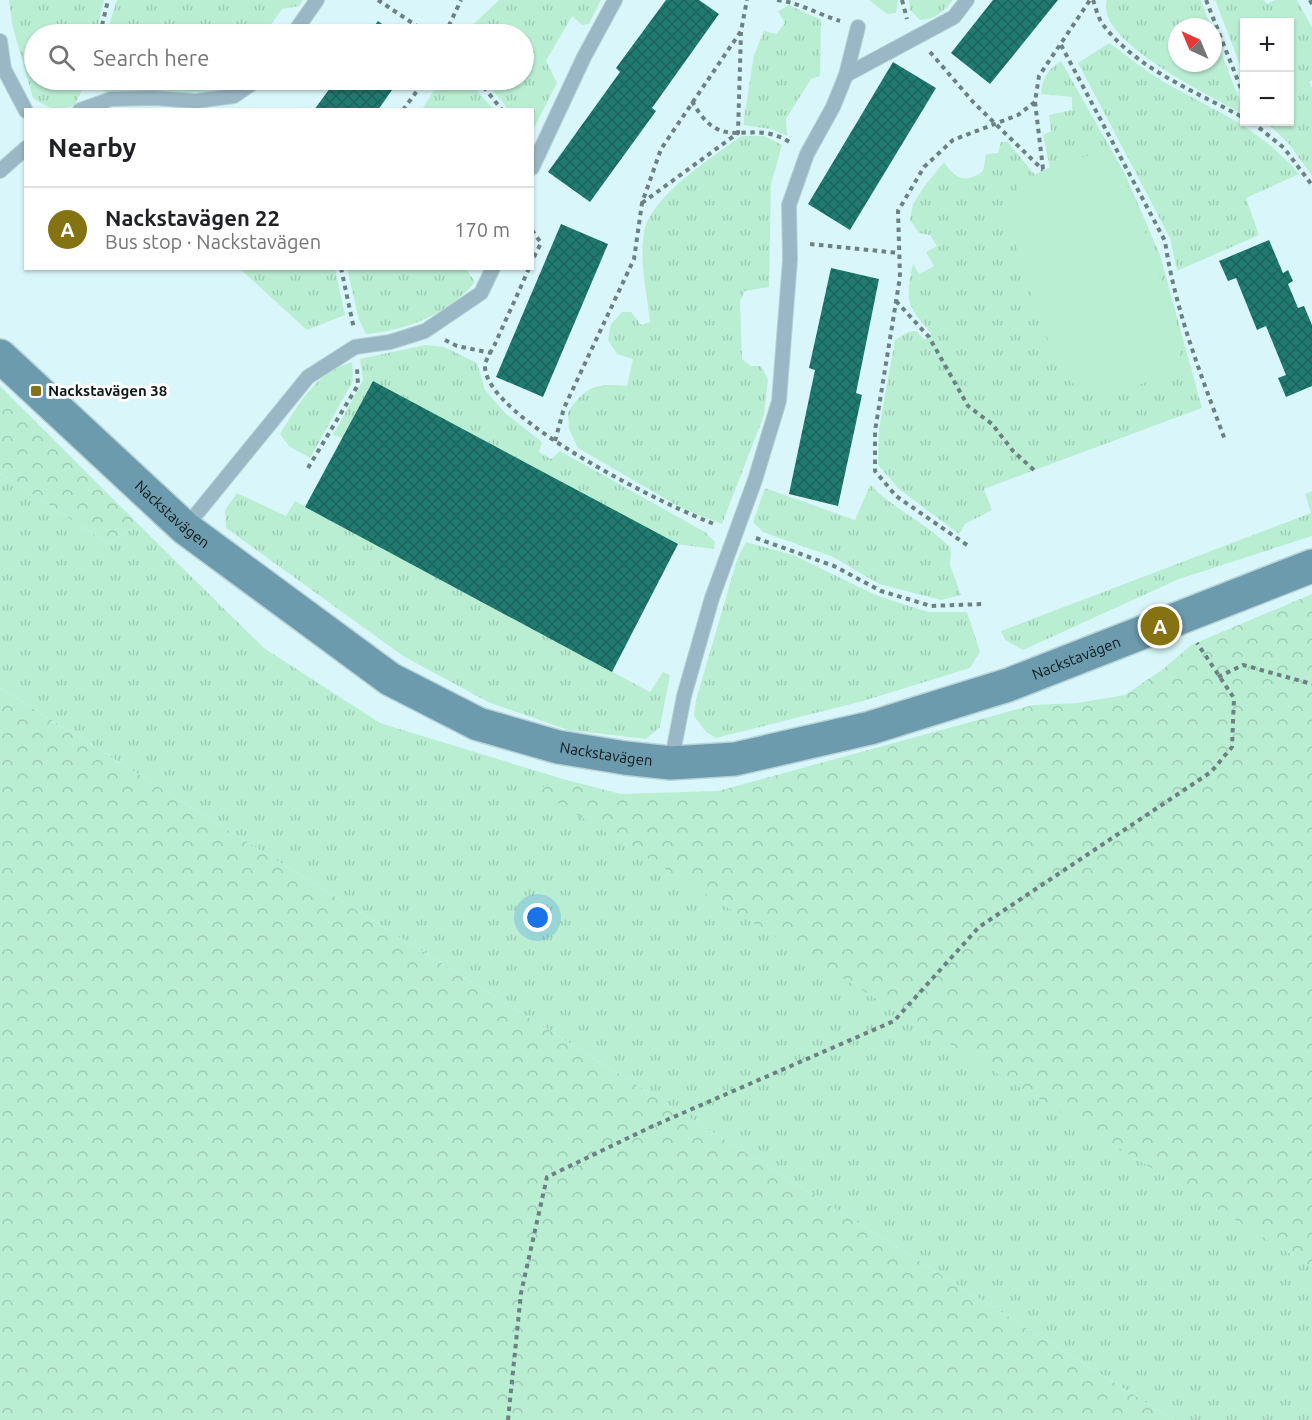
<!DOCTYPE html>
<html lang="en">
<head>
<meta charset="utf-8">
<style>
  body { margin:0; font-family:Ubuntu,sans-serif; background:#f2f2f2; color:#202124 }
  .controls { position:absolute; right:18px; top:18px; display:grid; overflow:hidden; border-radius:0px; box-shadow:0 2px 4px #0004 }
  .controls button { width:54px; height:54px; display:grid; place-items:center; padding:0; border:0; border-bottom:2px solid #e0e0e0; background:#fff; color:#202124; font:30px sans-serif }
  .compass { position:absolute; left:1168px; top:18px; width:54px; height:54px; border-radius:50%; background:#fff; box-shadow:0 2px 4px #0004; rotate:316deg }
  .you { position:absolute; left:538px; top:918px; width:21px; height:21px; margin:-15px; border:4px solid #fff; border-radius:50%; background:#1a73e8; box-shadow:0 0 0 9px #1a73e833 }
  .badge { display:grid; place-items:center; width:39px; height:39px; border-radius:50%; background:#857213; color:#fff; font-size:20px; font-weight:700 }
  .pin { position:absolute; translate:-50% -50%; border:3px solid #fff; box-shadow:0 2px 6px #0006 }
  .list { margin:0; padding:0; list-style:none }
  h2 { display:flex; justify-content:space-between; align-items:center; height:78px; margin:0; padding:0 24px; font-size:26px }
  h2 small { font-size:20px; font-weight:400; color:#757577 }
  .list li { display:grid; grid-template-columns:39px 1fr auto; gap:18px; align-items:center; box-sizing:border-box; height:84px; padding:0 24px; border-top:2px solid #e0e0e0 }
  .list b { display:block; font-size:22px; white-space:nowrap }
  .list p { margin:0; font-size:20px; white-space:nowrap; color:#757577 }
  .list em { font-size:20px; font-style:normal; color:#757577 }
  .icon { flex:none; width:33px; height:33px; fill:none; stroke:currentColor; stroke-width:2; stroke-linecap:round; stroke-linejoin:round }
  .map { position:relative; flex:none; width:1312px; height:1420px; overflow:hidden }
  .search { position:absolute; background:#fff; box-shadow:0 2px 4px #0004; left:24px; top:24px; width:510px; height:66px; display:flex; align-items:center; gap:15px; box-sizing:border-box; padding:0 21px; border-radius:33px; color:#757577; font-size:22px }
  .panel { position:absolute; background:#fff; box-shadow:0 2px 4px #0004; left:24px; top:108px; width:510px; height:162px; border-radius:0px }
  .map>svg:first-child { display:block }
</style>
</head>
<body>
<div class="map">
<svg width="1312" height="1420" viewBox="0 0 1312 1420">
  <defs>
    <pattern id="grass-tufts" width="24" height="20" patternUnits="userSpaceOnUse" patternTransform="scale(1.5)"><rect width="24" height="20" fill="#baeed3"/><path d="M3 7l-1-3M5 7V3M7 7l1-3M15 17l-1-3M17 17v-4M19 17l1-3" fill="none" stroke="#9fcbb5"/></pattern>
    <pattern id="forest-crowns" width="20" height="18" patternUnits="userSpaceOnUse" patternTransform="scale(1.5)"><rect width="20" height="18" fill="#baeed3"/><path d="M2 6a3 3 0 1 1 6 0M12 15a3 3 0 1 1 6 0" fill="none" stroke="#9fcbb5"/></pattern>
    <pattern id="building-cross-hatch" width="8" height="8" patternUnits="userSpaceOnUse" patternTransform="scale(1.5)"><rect width="8" height="8" fill="#217a70"/><path d="M0 0l8 8M0 8l8-8" fill="none" stroke="#1b635b"/></pattern>
  </defs>
  <rect width="100%" height="100%" fill="#d9f7fa"/>
  <!-- grass -->
  <g fill="url(#grass-tufts)">
    <path d="M9 0H104L96 34H34V80H86L75 105C57 112 49 109 33 98L12 24Z"/>
    <path d="M117 0H303L299 6 282 9 264 34H106Z"/>
    <path d="M499 0H601L589 24 582 25 572 16 546 61 557 83 533 130 532 110 508 109 484 80H524V34H463Z"/>
    <path d="M869 0H898L896 13 887 14Z"/>
    <path d="M909 0H953C943 12 936 19 920 20L910 10Z"/>
    <path d="M1107 0H1201L1211 27H1177V63H1213V31L1244 112H1239C1211 96 1093 40 1107 0Z"/>
    <path d="M1215 0H1264L1267 4 1275 0H1297L1312 27V80L1309 82 1312 88V176L1289 144 1266 122H1290V22H1244V75Z"/>
    <path d="M789 5 821 20 820 76 811 79 786 119 787 136 771 129 743 125 754 55 764 31 776 34 785 23 778 11Z"/>
    <path d="M1109 43C1128 56 1146 72 1166 83 1217 112 1260 128 1299 174L1246 198 1259 235 1177 271 1170 238 1078 63Z"/>
    <path d="M1061 61 1125 174 1160 255 1202 408 984 489 992 510 965 524 959 534 899 489 878 465 879 429 895 340 908 332 916 331 925 340 931 333C906 304 905 302 913 264L919 274 934 266 926 252 937 246 930 235 919 233 910 220 913 204 923 188 944 162C955 179 966 184 983 171L986 154 998 153 1001 142H1008L1035 175 1050 168 1043 135 1051 131 1049 115 1072 110V97L1041 94C1042 78 1048 69 1061 61Z"/>
    <path d="M94 80H244L214 92 108 93 93 86Z"/>
    <path d="M441 80H468L493 109H422Z"/>
    <path d="M741 136H764L782 145 771 184 769 287 745 291 740 301 742 359 751 366H761L768 379 764 415 722 524 683 509 578 448 569 429 568 412C586 386 596 383 627 386L633 359 617 354 608 340 611 324 622 312H631L641 325 650 322C647 293 639 262 644 233 649 197 713 157 741 136Z"/>
    <path d="M347 268 466 269 475 282C450 313 406 331 366 334L359 320Z"/>
    <path d="M240 269H335L345 315 307 330Z"/>
    <path d="M425 345 444 347 477 363 485 390 505 413 542 442 539 452 551 459 560 451 705 532 715 542 714 549 677 544 333 435 363 380 360 359Z"/>
    <path d="M352 362 353 381 310 458 289 446 280 434C298 405 316 372 352 362Z"/>
    <path d="M0 473 109 544 138 524 264 648 380 723 563 779 538 790 1312 1267V1420H1174L0 688Z"/>
    <path d="M870 485C894 509 926 523 951 548L950 565 961 595 941 600 879 584 833 557 763 532 753 522 765 488 855 520Z"/>
    <path d="M1312 491V536L1179 579 1023 650 1005 640 1001 631 1311 513 1305 494Z"/>
    <path d="M237 493 286 516 295 501 650 692 663 672 670 675 660 727 646 739 568 730 488 702 403 656 226 528 225 510Z"/>
    <path d="M746 542 793 555 878 596 928 612H967L980 652 970 668 863 701 716 738 706 732 694 716 696 700 737 560Z"/>
  </g>
  <!-- forest -->
  <g fill="url(#forest-crowns)">
    <path d="M0 386 138 524 109 544 0 473Z"/>
    <path d="M1312 594V1267L537 790 563 779 621 794 718 791 1033 705 1077 703 1125 695 1163 669 1191 645Z"/>
    <path d="M0 688 1174 1420H0Z"/>
  </g>
  <!-- pitch -->
  <path fill="#baeed3" d="M1092 154 1109 157 1131 192 1182 340C1181 345 1182 353 1178 358 1159 385 1119 392 1088 395L1070 381 1055 360 1013 237 1009 208 1019 185 1043 170Z"/>
  <!-- building -->
  <g fill="url(#building-cross-hatch)">
    <path d="M666 0H699L719 14 652 108 656 111 590 202 548 172 620 72 616 68Z"/>
    <path d="M993 0H1058L990 84 951 53Z"/>
    <path d="M378 21 396 34H368Z"/>
    <path d="M893 62 936 88 850 230 808 204Z"/>
    <path d="M336 80H399L378 110H314Z"/>
    <path d="M561 224 608 244 543 397 496 377Z"/>
    <path d="M1269 240 1283 273 1288 270 1293 281 1288 284 1298 308 1304 306 1312 325V386L1286 397 1278 378 1286 375 1266 326 1257 330 1236 278 1228 281 1219 261Z"/>
    <path d="M831 268 879 279 856 393 862 395 838 506 789 494 815 370 809 368Z"/>
    <path d="M373 381 678 544 612 672 305 507Z"/>
  </g>
  <g fill="none" stroke-linecap="round" stroke-linejoin="round">
    <!-- lane casing -->
    <g stroke="#b8d3d6" stroke-width="16">
      <g id="lane">
        <path d="M293 34 317 0"/>
        <path d="M0 41 4 69 26 111"/>
        <path d="M846 75 954 17 967 0"/>
        <path d="M80 110 111 99 155 98 196 101 234 96 257 80"/>
        <path d="M532 168 584 57 615 0"/>
        <path d="M0 171 26 148"/>
        <path d="M185 528 308 377 355 347 390 342 425 331 481 293 493 268"/>
        <path d="M671 763 684 696 712 598 755 480 779 401 790 260 789 205 807 154 833 107 846 75 858 27"/>
      </g>
    </g>
    <!-- secondary casing -->
    <g stroke="#b8d3d6" stroke-width="36">
      <g id="secondary">
        <path id="s1" d="M0 356 185 528 390 679 478 724 558 747 625 758 671 763 735 759 870 728 1008 685 1312 566"/>
      </g>
    </g>
    <!-- path -->
    <g stroke="#6d8183" stroke-width="4" stroke-dasharray="4.5 4.5" stroke-linecap="butt">
      <path d="M378 0 429 34"/>
      <path d="M777 0C801 3 817 14 840 21"/>
      <path d="M902 0 907 19"/>
      <path d="M1093 0C1096 8 1098 19 1104 26 1138 70 1197 92 1244 118"/>
      <path d="M1206 0 1244 96"/>
      <path d="M1310 0 1312 4"/>
      <path d="M100 34 108 0"/>
      <path d="M445 34 461 0"/>
      <path d="M1061 45 1165 241C1175 310 1201 375 1225 440"/>
      <path d="M930 52 974 103 1043 170"/>
      <path d="M478 80 502 110"/>
      <path d="M692 101C723 158 749 115 791 143"/>
      <path d="M403 110 425 80"/>
      <path d="M1252 122 1284 148 1312 185"/>
      <path d="M1043 169 1035 102 1039 76 1090 0"/>
      <path d="M642 203 738 133 741 32"/>
      <path d="M532 230 541 243 532 261"/>
      <path d="M810 244 899 253"/>
      <path d="M341 268 354 329"/>
      <path d="M529 268C518 294 506 319 495 344 492 350 486 359 485 365 482 417 672 509 717 525"/>
      <path d="M896 301 929 337 968 406 992 424 1013 451 1034 470"/>
      <path d="M445 340 457 346 491 353"/>
      <path d="M555 441 564 408 634 259 642 203 661 149 741 31 747 0"/>
      <path d="M308 468 358 385 357 369"/>
      <path d="M756 538 834 566 881 591 931 606 982 604"/>
      <path d="M967 545 896 496 875 471V431L900 277 898 211 924 167 953 140 1018 115 1035 102"/>
      <path d="M1218 677 1243 665 1312 684"/>
      <path d="M508 1420 521 1293 547 1177 653 1126 894 1021 979 927 1211 772 1232 747 1234 698 1197 643"/>
    </g>
    <!-- lane -->
    <use href="#lane" stroke="#99b7c4" stroke-width="14"/>
    <!-- secondary -->
    <use href="#secondary" stroke="#6d9bae" stroke-width="33"/>
  </g>
  <!-- markers -->
  <rect fill="#857213" stroke="#fdfdfd" stroke-width="2" x="30" y="385" width="12" height="12" rx="3"/>
  <g text-anchor="middle" stroke-width="6" stroke-linejoin="round" paint-order="stroke">
    <!-- poi labels -->
    <g font-size="15" font-weight="bold" fill="#0d1819" stroke="#fdfdfd" text-anchor="start">
      <text x="48" y="396">Nackstavägen 38</text>
    </g>
    <!-- street labels -->
    <g font-size="15" fill="#0d1819" stroke="#fdfdfd">
      <text dy="5" stroke="none"><textPath href="#s1" startOffset="234">Nackstavägen</textPath></text>
      <text dy="5" stroke="none"><textPath href="#s1" startOffset="1224">Nackstavägen</textPath></text>
      <text dy="5" stroke="none"><textPath href="#s1" startOffset="738">Nackstavägen</textPath></text>
    </g>
  </g>
</svg>
<div class="controls">
<button>+</button>
<button>−</button>
</div>
<svg class="compass" viewBox="-18 -18 36 36"><path d="M0-13l5 13h-10z" fill="#e53935"/><path d="M0 13l5-13h-10z" fill="#757577"/></svg>
<div class="you"></div>
<div class="pin badge" style="left:1160px;top:626px">A</div>
<div class="search"><svg class="icon" aria-label="search" viewBox="0 0 24 24"><circle cx="10" cy="10" r="6"/><path d="M15 15l6 6"/></svg>Search here</div>
<section class="panel">
<h2>Nearby<small></small></h2>
<ul class="list">
<li><span class="badge">A</span><div><b>Nackstavägen 22</b><p>Bus stop · Nackstavägen</p></div><em>170 m</em></li>
</ul>
</section>
</div>
</body>
</html>
